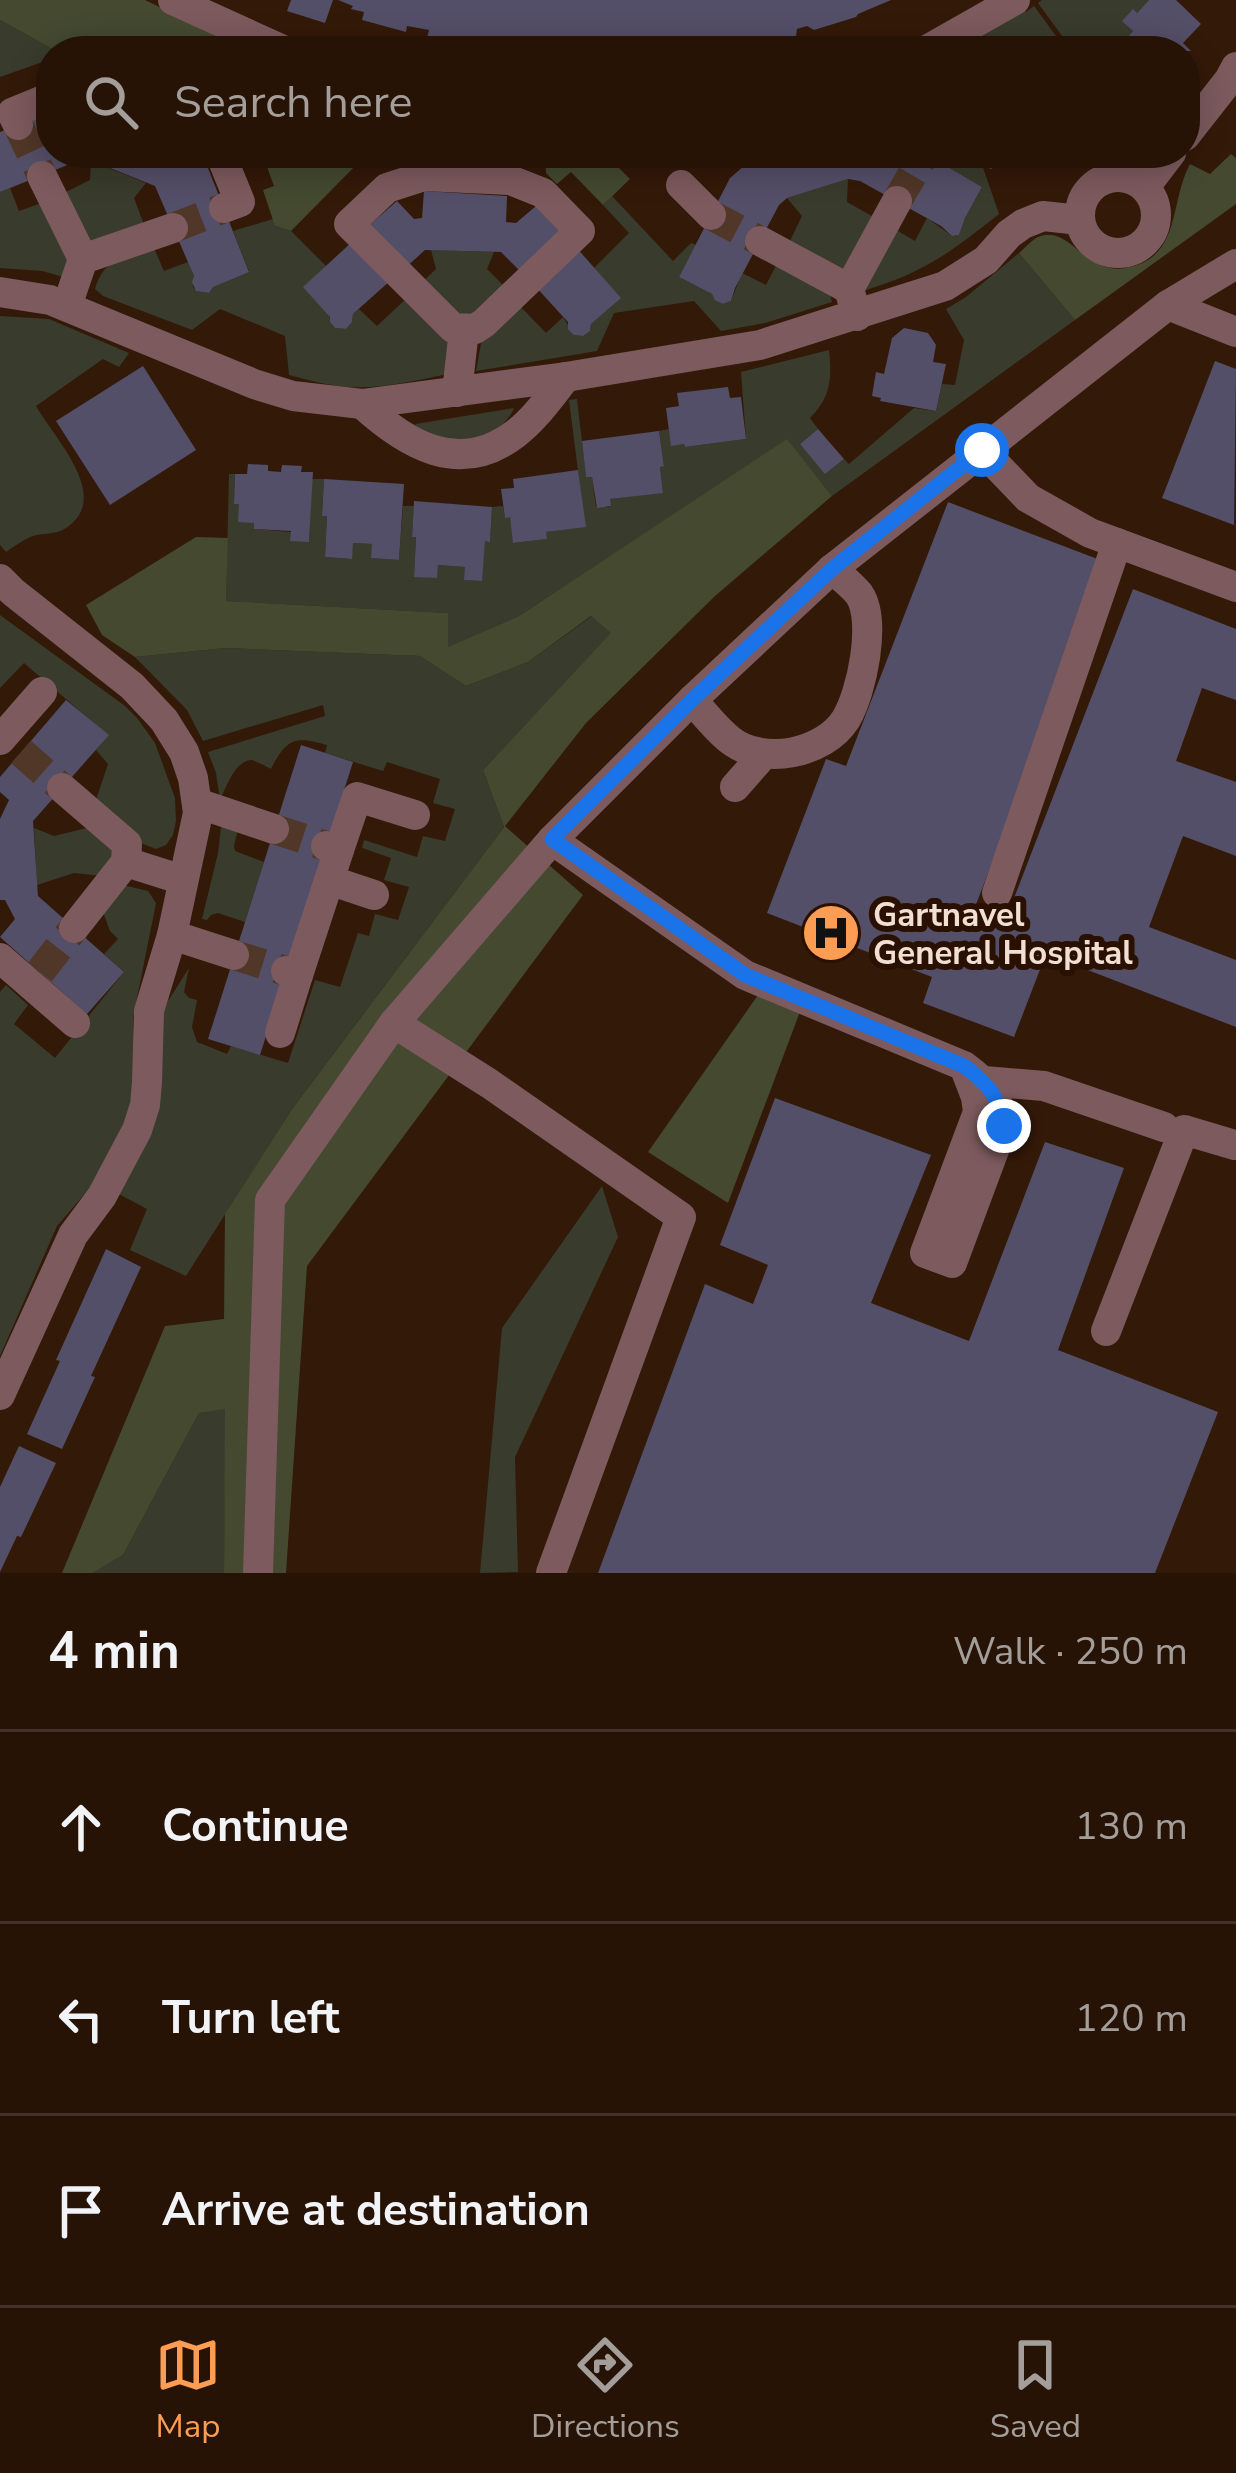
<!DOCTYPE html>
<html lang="en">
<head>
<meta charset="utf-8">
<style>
  body { margin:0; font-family:"Nunito Sans",sans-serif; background:#322014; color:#f1f3f6 }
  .stop { position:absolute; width:36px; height:36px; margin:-27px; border:9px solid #1a73e8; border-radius:50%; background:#fff }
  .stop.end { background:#1a73e8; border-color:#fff; box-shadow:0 3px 12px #0008 }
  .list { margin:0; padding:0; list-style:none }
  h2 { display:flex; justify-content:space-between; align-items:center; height:156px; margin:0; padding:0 48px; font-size:51px }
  h2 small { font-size:39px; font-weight:400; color:#a49e9b }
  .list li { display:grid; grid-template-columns:78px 1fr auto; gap:36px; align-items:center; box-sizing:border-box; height:192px; padding:0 48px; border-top:3px solid #423228 }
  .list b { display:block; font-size:45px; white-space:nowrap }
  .list em { font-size:39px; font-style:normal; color:#a49e9b }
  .icon { flex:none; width:66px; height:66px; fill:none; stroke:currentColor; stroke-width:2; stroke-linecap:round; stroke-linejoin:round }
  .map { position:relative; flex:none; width:1236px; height:1573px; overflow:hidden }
  .search { position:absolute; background:#261306; box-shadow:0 6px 30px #0003; left:36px; right:36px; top:36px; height:132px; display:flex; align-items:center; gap:30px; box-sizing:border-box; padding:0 42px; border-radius:48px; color:#a49e9b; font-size:45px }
  .sheet { height:732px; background:#261306 }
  nav { display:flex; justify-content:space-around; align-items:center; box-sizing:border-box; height:168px; border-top:3px solid #423228; background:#261306; font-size:33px; color:#a49e9b }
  nav a { display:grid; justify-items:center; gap:6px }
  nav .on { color:#fc9d53 }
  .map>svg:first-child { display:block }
</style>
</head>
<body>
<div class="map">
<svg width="1236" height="1573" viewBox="0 0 1236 1573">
  <rect width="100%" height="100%" fill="#331908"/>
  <!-- green -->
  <g fill="#393c2c">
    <path d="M1042 0H1149L1137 13 1133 10 1123 21 1133 31 1114 51H1073L1038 3Z"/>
    <path d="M1034 6 1067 51H961L980 40 979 35 1024 8 1026 12Z"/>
    <path d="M0 20 56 51H51V59L0 77Z"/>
    <path d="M948 153 968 163 974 153H978L999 214C951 252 925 272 866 290L863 278 893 231H898L915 241 927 218 952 236 959 235 965 218 982 187 942 164Z"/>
    <path d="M91 161 146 183 134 198 146 230 86 252 62 194 90 180Z"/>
    <path d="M848 179 847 202 877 219 850 268 834 273 787 247 802 216 787 198Z"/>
    <path d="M10 188 19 211 47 201 71 258 64 277 42 271 0 268V192Z"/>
    <path d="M612 196 673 261 691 243 696 245 679 277 712 294 716 300 723 304 731 301 742 273 766 285 778 262 829 289 832 302 765 323 721 331 694 301 614 313 597 351 476 371 483 333 517 303 546 333 563 317 574 335 583 336 590 331 591 324 620 298 594 268 629 233 603 205Z"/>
    <path d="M273 219 275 226 291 231 326 266 330 322 335 328 346 329 352 322 353 314 359 309 377 326 408 297 451 342 448 374C412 381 375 391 338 386 322 384 305 379 289 375L285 336 220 309 192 330 103 296 95 289C104 258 125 257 153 246L164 271 188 262 194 276 193 287 197 291 209 293 213 287 249 271 233 231Z"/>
    <path d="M431 250 494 252 487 269 507 289 472 323 418 286 436 269Z"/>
    <path d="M1019 253 1075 320 832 496 787 440 519 616 447 648V613L226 601 229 474H235L234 503 239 504 254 523 255 529 291 532V541H309L312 479H324L322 515 327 516 325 557 351 559 353 543 372 544V558L399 560 403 506H414L412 536 416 537 414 576 436 578 438 565 465 567V580L481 581 485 541H490L492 507 503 506 505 517H510L514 543 546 539V532L585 526 569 400 577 399 586 476 592 477 596 507H610V499L663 492 660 467 664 465 659 431 669 429 672 445 684 444 685 447 746 439 741 372 829 350C832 378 831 397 810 418L818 429 800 444 826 473 844 459 849 464 914 408 936 411 942 384 955 385 964 340 946 309 966 297Z"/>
    <path d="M0 316 49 319 129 353 119 367 103 359 36 406C54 438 113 497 66 528 54 536 42 532 30 537 22 541 13 547 6 552L0 545Z"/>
    <path d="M514 408C506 428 479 443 458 442 446 441 431 434 419 431L415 424Z"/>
    <path d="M0 615 125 706 137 718 155 743 175 798 176 821 173 835 166 845 156 849 128 838 94 806 108 764 96 750 108 735 24 663 0 688Z"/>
    <path d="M592 616 612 633 483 770 504 827 292 1109 186 1276 130 1250 147 1209 117 1193 160 1023 168 1001 189 968 184 992 189 998 197 1000 192 1027 197 1042 227 1054 231 1046 288 1063 315 980 340 987 358 933 369 936 375 914 398 920 409 887 384 880 391 858 362 848 364 840 417 857 423 836 445 841 455 809 433 803 440 779 387 762 383 771 325 753 327 745C295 736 287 738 271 769 270 768 253 760 252 760 235 760 226 788 220 800L216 773 208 752 325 716 323 705 203 741 187 710 135 657 226 648 420 656 466 686 528 662Z"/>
    <path d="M222 819 239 825 234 846 235 851 264 862 245 922 218 913 211 915 207 920 202 919 218 853Z"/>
    <path d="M95 826 115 844 114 856 103 876 74 873 37 885 34 828 54 836Z"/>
    <path d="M123 885 148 891 156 903 133 1018 135 1069 130 1104 122 1129 94 1183 57 1226 0 1356V992L6 985 28 1005 14 1024 55 1058 124 972 104 954 118 939 110 931 102 909Z"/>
    <path d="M602 1186 618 1237 515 1457 518 1572 480 1573 502 1328Z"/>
    <path d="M226 1408 224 1573H93L123 1555 199 1413Z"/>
  </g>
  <!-- forest -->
  <g fill="#444930">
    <path d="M0 0H145L250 51H56L0 20Z"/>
    <path d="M262 153H400L394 164C380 169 375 166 364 157L291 231 275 226 263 190 274 186Z"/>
    <path d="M546 153H632L618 167 630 179 603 205 571 172 557 184 546 173Z"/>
    <path d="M1231 154 1236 158V204L1075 320 1019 253C1025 248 1033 238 1041 236 1070 226 1086 275 1125 268 1182 259 1169 202 1190 164L1210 174Z"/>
    <path d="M787 439 832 496 715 596 586 723 505 826 583 895 307 1266 286 1573H224L225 1409 199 1413 123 1555 93 1573H62L165 1326 224 1319 225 1214 292 1109 504 827 483 770 611 633 591 616 528 662 466 686 420 656 226 648 135 657 102 635 86 605 196 537 228 538 226 601 448 613V647L519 616Z"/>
    <path d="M758 995 801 1009 728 1203 648 1152Z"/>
  </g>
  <!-- building -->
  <g fill="#544f68">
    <path d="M291 0H333L325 23 287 11Z"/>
    <path d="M338 0H891L858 14 856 17 814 30 807 26 797 29 796 36 752 45 750 41 736 43 734 50 726 51H688L687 48 668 51H517L497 49 494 42 477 39 476 47 427 38 429 30 407 26 406 32 362 20 364 12 351 9 353 6Z"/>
    <path d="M1149 0H1176L1201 24 1183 43 1191 51H1115L1133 31 1122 21 1133 9 1137 13Z"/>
    <path d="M51 111V153H202L249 272 213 287 209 293 196 291 192 282 194 276 155 186 85 158 0 192V132Z"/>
    <path d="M759 153H924L982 187 965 218 959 235 952 236 941 226 860 181 848 179 787 198 779 205 735 288 731 301 723 304 715 300 712 294 679 277 730 178Z"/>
    <path d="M984 153H1036V154L990 169Z"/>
    <path d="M424 191 507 196 506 222 516 223 536 206 564 235 523 274 501 252 425 250 403 270 365 229 397 201 414 219 422 218Z"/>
    <path d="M353 241 391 280 353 314 352 322 346 329 335 328 330 322V317L303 287Z"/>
    <path d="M575 246 621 298 591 324 590 331 583 336 574 335 568 329V322L535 286Z"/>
    <path d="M904 328 928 333 936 345 933 362 946 364 936 411 880 401 881 398 872 396 876 372 884 374 892 338Z"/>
    <path d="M1215 361 1236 369 1234 525 1162 498Z"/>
    <path d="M143 366 196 450 110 505 56 421Z"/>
    <path d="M728 387 730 398 741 397 746 439 685 447 684 444 671 446 666 408 679 406 677 393Z"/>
    <path d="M818 429 844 459 825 474 800 444Z"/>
    <path d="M659 431 664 466 660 467 663 493 610 499 611 506 597 508 592 477H586L582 441Z"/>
    <path d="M248 464 268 465V471L281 472 282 465 302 466 301 472H313L309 542 290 541 291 531 254 529V523L238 522 239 504H234L235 474H247Z"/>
    <path d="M578 470 586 527 546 532 547 539 513 543 510 517 505 518 501 489 514 488 513 479Z"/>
    <path d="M324 479 404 484 399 560 371 558 372 544 353 543 352 559 325 557 327 516H322Z"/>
    <path d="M414 501 492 507 490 542 485 541 482 581 464 580 465 567 438 565 437 578 414 577 416 537H412Z"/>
    <path d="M948 502 1108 563 975 907 1006 919 1133 589 1236 629V700L1202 688 1176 761 1236 782V856L1183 836 1149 927 1236 960V1027L1046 954 1014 1037 923 1003 932 977 767 913 826 759 846 766Z"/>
    <path d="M66 700 109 735 33 821 38 896 124 972 87 1014 0 937 15 919 5 900H0V819L9 800 0 792V777Z"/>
    <path d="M301 745 353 762 260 1055 208 1039Z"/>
    <path d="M775 1098 931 1155 871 1303 969 1341 1045 1142 1124 1168 1058 1350 1218 1412 1155 1573H598L705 1284 753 1304 768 1265 720 1245Z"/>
    <path d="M106 1249 141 1267 91 1376 95 1377 62 1449 27 1434 60 1361 56 1360Z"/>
    <path d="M19 1446 56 1463 21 1537 17 1536 0 1572V1487Z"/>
  </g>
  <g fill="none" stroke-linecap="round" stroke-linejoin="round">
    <!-- minor-tunnel -->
    <g stroke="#503727" stroke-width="30" stroke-dasharray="30 15" stroke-linecap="butt">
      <path d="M18 125 42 176"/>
      <path d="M897 201 925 153"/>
      <path d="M711 215 760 241"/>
      <path d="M173 228 224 208"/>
      <path d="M21 752 62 788"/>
      <path d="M274 829 326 846"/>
      <path d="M234 955 286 971"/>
      <path d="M40 972 74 928"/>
    </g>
    <!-- minor -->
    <g stroke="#7c5a5e" stroke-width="30">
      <path d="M173 0 285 51"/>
      <path d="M925 51 1015 0"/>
      <path d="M18 125 12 113 51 97"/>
      <path d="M1185 136 1229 80 1236 67"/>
      <path d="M220 153 240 202 224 208"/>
      <path d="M42 176 83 259"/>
      <path d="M424 176 510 180 543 193 580 231 484 323 475 329 453 328 349 224 387 188Z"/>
      <circle cx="1118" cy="215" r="38"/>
      <path d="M681 185 711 215"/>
      <path d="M1145 187 1171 153"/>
      <path d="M760 241 849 289 857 316"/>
      <path d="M849 289 897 201"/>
      <path d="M0 292 50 300 254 384 293 396 362 404 566 377 760 345 945 286 986 260 1009 234 1023 224 1043 216 1080 220"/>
      <path d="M1168 305 1236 264"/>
      <path d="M67 306 83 259 173 228"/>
      <path d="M457 392 464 330"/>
      <path d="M362 404C406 444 459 477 515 434 535 419 550 397 566 377"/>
      <path d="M982 450 1028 498 1090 533 1236 587"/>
      <path d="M0 579 13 592 132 686 164 720 184 752 193 778 198 813 172 935 149 1011 147 1082 145 1105 137 1130 102 1196 73 1235 0 1395"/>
      <path d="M692 700C704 713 716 729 730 740 763 766 824 754 846 719 862 692 877 620 859 594 852 585 840 576 832 569"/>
      <path d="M0 740 42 692"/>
      <path d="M735 787 764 754"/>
      <path d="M62 788 127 844 126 862"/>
      <path d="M197 803 274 829"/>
      <path d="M552 840 745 975 964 1066C988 1084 999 1095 1003 1126L952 1263 925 1253 978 1112 976 1097 964 1066"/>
      <path d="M326 846 339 850 357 797 415 815"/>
      <path d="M329 880 374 895"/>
      <path d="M997 893 1117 543"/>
      <path d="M74 928 126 862 183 880"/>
      <path d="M172 935 234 955"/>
      <path d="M0 958 75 1023"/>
      <path d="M298 975 339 850"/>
      <path d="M394 1023 490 1084 681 1217 551 1573"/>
      <path d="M280 1033 298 975 286 971"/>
      <path d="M984 1081 1044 1086 1164 1127"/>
      <path d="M1106 1331 1184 1130 1235 1145"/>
      <path d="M258 1573 270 1200 394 1023 552 840 692 700 832 569 1168 305 1236 332"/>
    </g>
  </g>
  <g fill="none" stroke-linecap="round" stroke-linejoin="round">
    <!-- route -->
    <path stroke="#1a73e8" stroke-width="15" d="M982 450 832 569 692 700 552 839 745 975 964 1066C988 1084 999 1096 1004 1126"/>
  </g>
  <!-- icons -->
  <defs>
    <g id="hospital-disc" transform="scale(3)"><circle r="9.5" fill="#fc9d53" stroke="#291001"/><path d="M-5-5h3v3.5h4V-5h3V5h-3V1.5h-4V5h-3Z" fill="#111"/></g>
  </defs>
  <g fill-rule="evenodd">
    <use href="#hospital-disc" x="831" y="933"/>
  </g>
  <g text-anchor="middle" stroke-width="12" stroke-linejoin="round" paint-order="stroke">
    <!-- poi labels -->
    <g font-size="33" font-weight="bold" fill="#f1dfd4" stroke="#291001" text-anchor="start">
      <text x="873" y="926">Gartnavel<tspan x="873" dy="38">General Hospital</tspan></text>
    </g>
  </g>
</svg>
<div class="stop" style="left:982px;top:450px"></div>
<div class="stop end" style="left:1004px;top:1126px"></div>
<div class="search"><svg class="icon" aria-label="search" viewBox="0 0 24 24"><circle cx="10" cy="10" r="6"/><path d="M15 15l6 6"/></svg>Search here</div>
</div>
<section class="sheet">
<h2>4 min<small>Walk · 250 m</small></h2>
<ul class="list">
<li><svg class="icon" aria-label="ahead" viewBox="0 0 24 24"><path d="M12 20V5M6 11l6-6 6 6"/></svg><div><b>Continue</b></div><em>130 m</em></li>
<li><svg class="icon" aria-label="left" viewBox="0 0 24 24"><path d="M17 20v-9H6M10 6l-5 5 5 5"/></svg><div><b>Turn left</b></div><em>120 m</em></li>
<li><svg class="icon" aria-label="arrive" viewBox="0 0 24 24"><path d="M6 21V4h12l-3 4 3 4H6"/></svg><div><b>Arrive at destination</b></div></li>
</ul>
</section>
<nav>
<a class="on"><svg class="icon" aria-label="map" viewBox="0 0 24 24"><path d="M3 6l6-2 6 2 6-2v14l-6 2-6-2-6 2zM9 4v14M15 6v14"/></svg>Map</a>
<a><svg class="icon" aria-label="directions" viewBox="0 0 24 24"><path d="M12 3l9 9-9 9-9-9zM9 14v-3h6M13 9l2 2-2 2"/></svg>Directions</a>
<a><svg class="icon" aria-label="saved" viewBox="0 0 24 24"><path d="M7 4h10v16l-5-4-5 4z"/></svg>Saved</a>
</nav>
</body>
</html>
